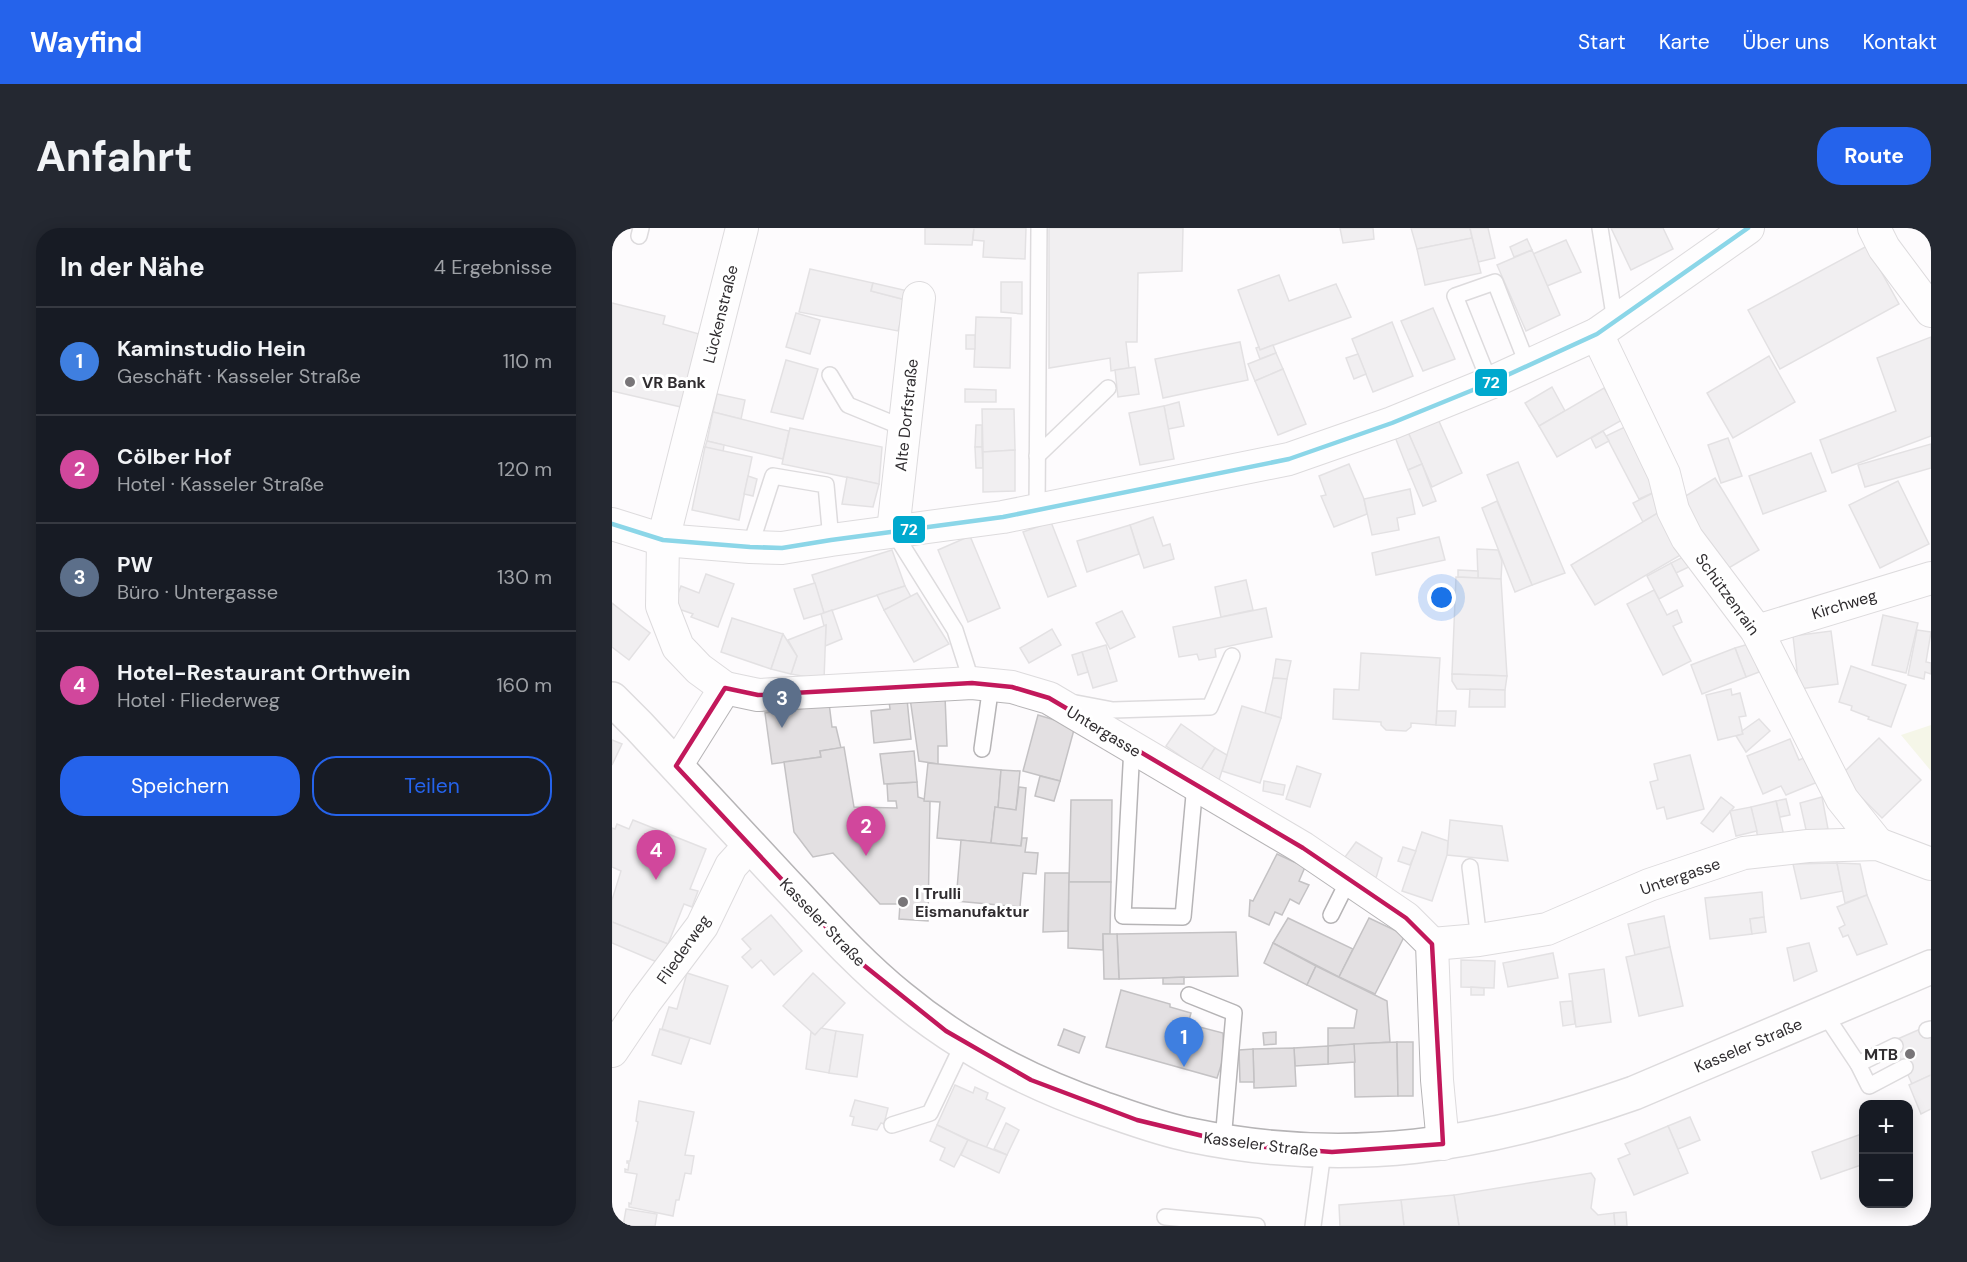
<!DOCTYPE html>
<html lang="de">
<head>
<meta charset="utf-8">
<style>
  body { margin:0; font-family:"DM Sans",sans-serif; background:#242831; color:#f1f3f6 }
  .controls { position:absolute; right:18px; bottom:18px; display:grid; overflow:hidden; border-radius:12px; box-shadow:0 3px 15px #0003 }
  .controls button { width:54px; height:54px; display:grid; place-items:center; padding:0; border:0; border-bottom:2px solid #363941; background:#171b24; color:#f1f3f6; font:30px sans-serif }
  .you { position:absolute; left:830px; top:370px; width:21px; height:21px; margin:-15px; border:4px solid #fff; border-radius:50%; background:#1a73e8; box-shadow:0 0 0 9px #1a73e833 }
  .badge { display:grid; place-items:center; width:39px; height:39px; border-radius:50%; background:#2563eb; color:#fff; font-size:20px; font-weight:700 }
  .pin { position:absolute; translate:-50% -50px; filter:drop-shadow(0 2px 3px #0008) }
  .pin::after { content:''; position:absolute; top:32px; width:21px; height:18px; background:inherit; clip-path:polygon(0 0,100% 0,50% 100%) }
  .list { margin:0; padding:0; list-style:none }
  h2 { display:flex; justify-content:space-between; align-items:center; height:78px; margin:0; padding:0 24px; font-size:26px }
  h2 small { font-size:20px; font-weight:400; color:#9ea1a6 }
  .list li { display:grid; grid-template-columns:39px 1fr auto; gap:18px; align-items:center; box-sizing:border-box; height:108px; padding:0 24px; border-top:2px solid #363941 }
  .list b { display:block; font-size:22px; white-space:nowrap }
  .list p { margin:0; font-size:20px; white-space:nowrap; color:#9ea1a6 }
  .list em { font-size:20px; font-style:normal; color:#9ea1a6 }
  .actions { display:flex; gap:12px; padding:18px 24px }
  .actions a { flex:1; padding:14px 0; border:2px solid #2563eb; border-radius:24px; text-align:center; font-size:21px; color:#2563eb }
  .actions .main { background:#2563eb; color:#fff }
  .map { position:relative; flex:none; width:1319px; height:998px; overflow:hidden; border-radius:24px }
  header { display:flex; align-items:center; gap:36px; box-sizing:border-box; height:84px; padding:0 30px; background:#2563eb; color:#fff }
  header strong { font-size:28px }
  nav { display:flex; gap:33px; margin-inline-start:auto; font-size:21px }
  .intro { display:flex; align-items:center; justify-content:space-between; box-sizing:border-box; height:144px; padding:0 36px }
  h1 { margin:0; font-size:42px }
  .button { padding:15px 27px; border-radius:24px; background:#2563eb; color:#fff; font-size:21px; font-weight:700 }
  main { display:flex; gap:36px; padding:0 36px }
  aside { flex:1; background:#171b24; border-radius:24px; box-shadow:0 3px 15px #0003 }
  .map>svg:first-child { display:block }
</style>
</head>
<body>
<header>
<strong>Wayfind</strong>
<nav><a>Start</a><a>Karte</a><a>Über uns</a><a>Kontakt</a></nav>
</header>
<div class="intro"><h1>Anfahrt</h1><a class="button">Route</a></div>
<main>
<aside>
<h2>In der Nähe<small>4 Ergebnisse</small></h2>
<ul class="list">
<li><span class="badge" style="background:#3f7fe0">1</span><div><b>Kaminstudio Hein</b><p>Geschäft · Kasseler Straße</p></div><em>110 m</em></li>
<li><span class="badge" style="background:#d1479c">2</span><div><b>Cölber Hof</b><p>Hotel · Kasseler Straße</p></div><em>120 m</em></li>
<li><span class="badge" style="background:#5c6f8a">3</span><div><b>PW</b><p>Büro · Untergasse</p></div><em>130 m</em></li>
<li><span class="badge" style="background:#d1479c">4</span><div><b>Hotel-Restaurant Orthwein</b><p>Hotel · Fliederweg</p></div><em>160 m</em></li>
</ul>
<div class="actions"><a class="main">Speichern</a><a>Teilen</a></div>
</aside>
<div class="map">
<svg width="1319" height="998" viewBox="0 0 1319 998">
  <rect width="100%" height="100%" fill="#fdfbfd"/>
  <!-- green -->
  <path fill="#ebefcf" d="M1319 497V543L1289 507Z"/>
  <!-- building -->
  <g fill="#e3e0e2" stroke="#c4c2c4" stroke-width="1.5">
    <path d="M313 0H362L360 17 313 16Z"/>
    <path d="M362 0H414L413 31 371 29 372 13 361 12Z"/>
    <path d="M437 0H571L570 43 526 45 525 114H514L517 140 499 143 498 130 437 140Z"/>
    <path d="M728 0H761L762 11 731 15Z"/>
    <path d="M799 0H858L860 10 805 21Z"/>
    <path d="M858 0H876L883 30 866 34Z"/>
    <path d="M999 0H1051L1061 21 1019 42Z"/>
    <path d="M860 10 869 45 813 57 805 21Z"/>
    <path d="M915 11 920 22 902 29 898 19Z"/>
    <path d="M954 12 969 44 935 58 921 26Z"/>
    <path d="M1255 18 1287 76 1168 141 1136 82Z"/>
    <path d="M920 22 948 87 914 103 885 37Z"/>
    <path d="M198 41 261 55 259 63 294 72 286 103 187 84Z"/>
    <path d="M667 47 677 73 724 56 739 89 648 122 626 62Z"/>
    <path d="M389 54H410V86L389 84Z"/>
    <path d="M261 55 296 63 294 72 259 63Z"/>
    <path d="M0 75 53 88 51 96 87 106 69 179 0 163Z"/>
    <path d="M821 80 843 131 811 143 789 93Z"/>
    <path d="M184 85 208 92 198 126 174 119Z"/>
    <path d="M364 89 399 90 398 140 362 139Z"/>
    <path d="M780 94 801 148 761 164 740 111Z"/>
    <rect x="354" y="107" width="9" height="14"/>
    <path d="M1319 109V208L1220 245 1208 212 1284 183 1265 130Z"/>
    <path d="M628 114 636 152 551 170 543 131Z"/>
    <path d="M661 117 664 125 648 131 644 120 647 119 648 122Z"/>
    <path d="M664 125 671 141 643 153 636 136Z"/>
    <path d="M746 126 754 146 742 151 734 130Z"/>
    <path d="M1157 128 1183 174 1121 210 1095 165Z"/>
    <path d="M174 132 206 141 191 191 159 184Z"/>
    <path d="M523 139 527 166 506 169 503 142Z"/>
    <path d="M671 141 694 196 666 207 643 153Z"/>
    <path d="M940 159 953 183 927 198 913 175Z"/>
    <path d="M992 160 1010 192 945 229 927 198Z"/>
    <path d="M353 161 384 162V174H353Z"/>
    <path d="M105 166 133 172 129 191 101 184Z"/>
    <path d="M567 174 572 198 556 201 552 178Z"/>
    <path d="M552 178 562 231 528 237 517 185Z"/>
    <path d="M370 181H402L403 222 371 224Z"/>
    <path d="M101 184 177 203 171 231 95 213Z"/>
    <path d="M826 191 850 245 820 259 796 204Z"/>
    <path d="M364 197H370V219H363Z"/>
    <path d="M1017 197 1047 262 1027 271 994 208Z"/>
    <path d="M178 200 270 219 267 256 170 236Z"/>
    <path d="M991 203 997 213 984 220 979 210Z"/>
    <path d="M796 204 810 236 796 242 783 209Z"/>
    <path d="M1116 210 1130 248 1109 255 1096 217Z"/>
    <path d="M95 213 112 217 111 224 93 219Z"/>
    <path d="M1319 216V240L1253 259 1246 237Z"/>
    <path d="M93 219 140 229 127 292 80 282Z"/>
    <path d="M363 219H370L371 240H364Z"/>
    <path d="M403 222V263L371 264V224Z"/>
    <path d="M1199 225 1214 263 1151 286 1137 248Z"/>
    <path d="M906 234 953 345 920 357 875 247Z"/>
    <path d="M737 236 752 271 755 286 722 299 709 268 714 267 707 248Z"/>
    <path d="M810 236 824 273 811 278 796 242Z"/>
    <path d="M136 248 145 251 141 268 132 266Z"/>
    <path d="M235 249 267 256 261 279 230 276Z"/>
    <path d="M1103 250 1147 322 1110 344 1067 272Z"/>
    <path d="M1286 253 1317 316 1268 340 1237 277Z"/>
    <path d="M798 261 803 286 785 290 787 302 760 307 752 271Z"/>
    <path d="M1047 262 1049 283 1031 294 1021 275Z"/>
    <path d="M885 273 920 357 903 364 870 280Z"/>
    <path d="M1049 283 1072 325 983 377 959 337Z"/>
    <path d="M541 289 551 318 558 316 562 331 532 340 518 297Z"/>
    <path d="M439 294 464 358 436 369 411 304Z"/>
    <path d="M518 297 527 326 475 344 465 313Z"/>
    <path d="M358 308 388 380 356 394 326 322Z"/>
    <path d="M827 309 833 332 764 347 760 325Z"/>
    <path d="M865 321 886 322 890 333 889 351 866 350Z"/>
    <path d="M280 322 293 358 212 385 200 347Z"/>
    <path d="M1073 328 1079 338 1064 345 1059 335Z"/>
    <path d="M1059 335 1071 358 1047 371 1035 348Z"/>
    <path d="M846 342 866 343V350L846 349Z"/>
    <path d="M94 346 122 356 106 399 79 389 81 386 61 379 69 358 87 365Z"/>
    <path d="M844 349 889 351 895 448 840 446Z"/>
    <path d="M634 352 641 382 609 389 603 359Z"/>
    <path d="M203 355 212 385 192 391 182 361Z"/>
    <path d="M293 358 299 369 272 382 265 367Z"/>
    <path d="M1042 362 1055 387 1065 382 1070 394 1061 398 1079 433 1051 447 1015 376Z"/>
    <path d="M305 365 337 416 302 434 272 382Z"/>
    <path d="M0 375 38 405 17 432 0 419Z"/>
    <path d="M654 380 660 409 603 421 604 429 587 432 585 426 567 429 561 399Z"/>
    <path d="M220 382 230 411 213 418 214 397 212 398 209 386Z"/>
    <path d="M510 383 523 409 498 421 484 395Z"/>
    <path d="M1271 387 1306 395 1294 445 1260 437Z"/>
    <path d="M120 390 171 406 159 441 109 424Z"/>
    <path d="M214 397 212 452 179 446 185 428 176 412Z"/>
    <path d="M440 401 449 417 417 435 408 420Z"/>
    <path d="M1305 402 1319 404 1314 434 1319 435V446L1313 444 1312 451 1296 447Z"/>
    <path d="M1219 403 1226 456 1187 461 1181 408Z"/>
    <path d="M171 406 185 428 179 446 159 441Z"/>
    <path d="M1137 416 1147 444 1134 449 1123 420Z"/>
    <path d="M494 417 505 453 481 460 470 424Z"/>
    <path d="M1123 420 1134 449 1090 466 1079 437Z"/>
    <path d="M470 424 476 444 466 447 460 427Z"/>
    <path d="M749 425 828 430 824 497 799 495V499L794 503 774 502 769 497V494L721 491 722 461 747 462Z"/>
    <path d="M664 431 679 433 675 451 661 450Z"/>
    <path d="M1239 438 1294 457 1279 499 1256 491 1257 489 1239 482 1240 478 1227 474Z"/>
    <path d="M840 446 895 448 893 462 845 461 840 453Z"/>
    <path d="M661 450 675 451 669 490 653 485Z"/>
    <path d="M858 461 893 462V479H857Z"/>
    <path d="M1119 461 1120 467 1128 465 1134 488 1127 489 1131 506 1106 512 1094 467Z"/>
    <path d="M333 468 335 518H326V536L307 533 298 470Z"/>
    <path d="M295 471 299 511 262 515 259 483 278 481 277 473Z"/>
    <path d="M217 475 220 499H224L229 520 208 523 209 529 160 536 153 485Z"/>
    <path d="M630 478 669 490 648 555 610 543Z"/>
    <path d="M825 483H844L843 498 824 497Z"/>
    <path d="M426 487 463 498 448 553 411 543Z"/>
    <path d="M1147 491 1158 503 1134 524 1124 508 1131 506 1130 503Z"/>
    <path d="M569 496 603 520 589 542 554 518Z"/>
    <path d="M1267 510 1309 552 1270 590 1228 548Z"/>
    <path d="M1178 511 1187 532 1197 528 1208 553 1174 567 1169 558 1151 566 1135 528Z"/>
    <path d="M0 512 10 516 0 537Z"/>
    <path d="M232 519 242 579 285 580 284 573H276L275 556 305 554 306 569 318 573 316 693 287 691 288 676H268L221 625 201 629 182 604 172 534 209 529 208 523Z"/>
    <path d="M603 520 615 527 607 552 589 542Z"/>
    <path d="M302 523 305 554 272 556 268 526Z"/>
    <path d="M1078 527 1092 581 1055 591 1052 579 1045 581 1038 554 1046 552 1042 536Z"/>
    <path d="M316 535 389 542 386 580 383 579 379 615 325 610 328 574 312 573Z"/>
    <path d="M685 538 709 546 698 579 674 571Z"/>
    <path d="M389 542 408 543 404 582 386 580Z"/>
    <path d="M428 548 448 553 442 573 423 568Z"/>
    <path d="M652 553 673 557 671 567 651 563Z"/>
    <path d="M407 559 414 560 409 618 379 615 383 579 404 582Z"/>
    <path d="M1109 569 1122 579 1101 604 1089 595Z"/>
    <path d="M1210 569 1216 601 1195 606 1188 575Z"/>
    <path d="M1174 571 1178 587 1168 589 1164 573Z"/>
    <path d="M459 572H500L499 654H457Z"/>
    <path d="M1164 573 1172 608 1147 614 1139 579Z"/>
    <path d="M1139 579 1145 603 1124 608 1118 583Z"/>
    <path d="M21 592 94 621 78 661 86 663 80 679 72 676 56 716 0 694V672L9 643 0 639V600L3 601 5 596 17 601Z"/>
    <path d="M838 592 890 598 896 633 835 627Z"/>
    <path d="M810 604 836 613 835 627 820 673 790 663Z"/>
    <path d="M410 610H415L413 624 426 625 424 646 411 645 408 679 344 673 349 612 409 618Z"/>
    <path d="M744 614 770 630 764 650 733 629Z"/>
    <path d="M791 619 804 623 798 637 786 633Z"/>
    <path d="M665 626 693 639 687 653 697 657 687 676 678 671 670 687 663 684 657 697 637 688 638 672 641 673Z"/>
    <path d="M1225 635 1231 663 1189 671 1181 636Z"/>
    <path d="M1225 635 1248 636 1255 667 1233 675Z"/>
    <path d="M433 645H457L456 703 431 704Z"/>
    <path d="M457 654H499L498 706H491V722L456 720Z"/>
    <path d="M1150 664 1152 689 1138 691 1140 706 1098 711 1093 670Z"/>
    <path d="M1255 667 1275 716 1245 727 1236 707 1231 709 1227 700 1233 697 1225 679Z"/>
    <path d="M159 687 190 723 162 747 149 732 140 740 130 729 139 721 130 711Z"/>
    <path d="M1052 688 1058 719 1023 727 1016 696Z"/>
    <path d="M1152 689 1154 704 1140 706 1138 691Z"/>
    <path d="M676 690 741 721 727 749 661 715Z"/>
    <path d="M757 690 793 707 763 766 727 749Z"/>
    <path d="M0 694 56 716 50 728 45 734 0 715Z"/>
    <path d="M624 704 626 748 507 751 505 706Z"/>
    <path d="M491 706H505L507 751H492Z"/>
    <path d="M661 715 704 738 695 757 652 735Z"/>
    <path d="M1197 715 1205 743 1182 753 1175 720Z"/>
    <path d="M1058 719 1071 778 1027 788 1014 729Z"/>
    <path d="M941 725 946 750 896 759 891 735Z"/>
    <path d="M849 732 883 733 882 760 849 759Z"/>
    <path d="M704 738 775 773 778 814 716 818V800H742L745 782 695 757Z"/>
    <path d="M992 741 999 794 964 799 957 746Z"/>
    <path d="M75 745 116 758 98 816 50 801 57 779 65 781Z"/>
    <path d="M201 745 233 775 203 807 171 778Z"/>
    <path d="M572 749V756H551V750Z"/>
    <path d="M859 759 872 760V767H859Z"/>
    <path d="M509 762 558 776V779L579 785 576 796 611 805 612 828 605 850 494 819Z"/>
    <path d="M960 773 963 796 951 798 948 774Z"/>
    <path d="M1313 799 1319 810V847L1300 856 1281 813Z"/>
    <path d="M209 800 224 803 217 845 194 841 199 804 203 807Z"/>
    <path d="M48 801 78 810 69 836 40 827Z"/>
    <path d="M452 801 473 809 467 825 446 817Z"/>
    <path d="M224 803 251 807 245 849 217 845Z"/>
    <path d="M664 804V816L652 817 651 805Z"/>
    <path d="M785 814 786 868 743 869 742 816Z"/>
    <path d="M785 814H801V868H786Z"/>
    <path d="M742 816 743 834 716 836V818Z"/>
    <path d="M716 818V836L683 838 682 820Z"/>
    <path d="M682 820 684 858 642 860 641 821Z"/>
    <path d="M641 821 642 854H628L627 822Z"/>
    <path d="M1319 847V881L1309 886 1297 857Z"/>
    <path d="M343 857 361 865 363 859 376 865 374 871 393 880 374 920 325 897Z"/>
    <path d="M243 872 276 880 272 896 269 895 265 902 240 897 242 889 238 888Z"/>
    <path d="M27 873 82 884 73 927 82 928 79 946 73 945 67 972H64L61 988 17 979V975L19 976 25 946 13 944V941L16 942 17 935H15V933H18L26 894 24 893Z"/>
    <path d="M1078 889 1088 912 1066 921 1056 898Z"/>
    <path d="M394 895 407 902 395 927 382 921Z"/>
    <path d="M325 897 356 912 342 939 328 932 333 920 318 913Z"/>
    <path d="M1056 898 1076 945 1022 967 1006 931 1018 926 1013 916Z"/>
    <path d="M1252 905V936L1209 951 1200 924Z"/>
    <path d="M356 912 395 927 387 945 349 927Z"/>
    <path d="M979 945 983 951 979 980 986 987 1002 985 1003 998H847L842 967Z"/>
    <path d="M842 967 847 998H792L789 972Z"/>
    <path d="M789 972 792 998H728L727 977Z"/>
    <path d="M14 981 45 986 43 998H11Z"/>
    <path d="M1014 984 1015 998H1003L1002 985Z"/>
  </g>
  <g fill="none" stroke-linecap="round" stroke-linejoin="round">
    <!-- service casing -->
    <g stroke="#b6b4b6" stroke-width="18">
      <g id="service">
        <path d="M988 0 1003 93"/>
        <path d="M27 8 29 0"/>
        <path d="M218 147 236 177 292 200"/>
        <path d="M878 155 843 68 883 54 916 138"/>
        <path d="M425 228 496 160"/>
        <path d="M425 282 427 0"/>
        <path d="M281 303 343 402 360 455"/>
        <path d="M138 319 161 248 214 257 219 312"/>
        <path d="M464 475 501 482 598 479 620 428"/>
        <path d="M520 519 511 688 571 689 583 556"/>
        <path d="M370 521 379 457"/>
        <path d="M858 639 867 712"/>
        <path d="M719 687 737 651"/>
        <path d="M577 767 622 785 611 913"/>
        <path d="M1212 785 1246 836 1257 858 1293 839"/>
        <path d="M1315 802 1319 801"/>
        <path d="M1246 836 1283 818"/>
        <path d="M280 897 318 885 352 814"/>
        <path d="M553 989 645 998"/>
        <path d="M701 998 711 924"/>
      </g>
    </g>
    <!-- minor casing -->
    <g stroke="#b6b4b6" stroke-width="34">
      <g id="minor">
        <path d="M1262 0 1272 20 1319 83"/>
        <path d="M985 106 1052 246 1061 282 1075 310 1145 403 1230 571 1266 616"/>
        <path d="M0 296 51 312 138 319 170 320 219 312 391 289 677 231 780 195 878 155 985 106 1136 0"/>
        <path d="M281 303 307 70"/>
        <path d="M1145 403 1319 350"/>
        <path d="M113 460 146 467 360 455 400 459 437 470 691 620 794 690 820 716 825 852 831 916"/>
        <path d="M64 538 113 460 87 441 66 419 50 378 51 312 130 0"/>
        <path d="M820 716 867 712 935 701 1037 657 1132 625 1196 618 1266 616 1319 636"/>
        <path d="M0 823 33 774 90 698 119 638 138 617"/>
      </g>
    </g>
    <!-- secondary casing -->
    <g stroke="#b6b4b6" stroke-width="36">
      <path id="secondary" d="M0 471 27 498C76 550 124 603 173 655 210 694 246 735 288 769 347 818 418 855 490 880 519 890 548 901 578 907 736 940 872 918 1022 865L1319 739"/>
    </g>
    <!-- service -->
    <use href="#service" stroke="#fffeff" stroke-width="15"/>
    <!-- minor -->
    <use href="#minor" stroke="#fffeff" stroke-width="32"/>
    <!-- secondary -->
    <use href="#secondary" stroke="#fffeff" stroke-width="33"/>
    <!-- bus-1 casing -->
    <g stroke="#fff" stroke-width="9">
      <path id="bus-1" d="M0 296 51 312 138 319 170 320 219 312 391 289 677 231 780 195 878 155 985 106 1136 0"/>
    </g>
    <!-- bus-1 -->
    <use href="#bus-1" stroke="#00a9ce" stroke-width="4.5"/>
  </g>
  <!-- marked area -->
  <path d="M0 0H1319V998H0ZM360 455 400 459 437 470 691 620 794 690 820 716 831 916 720 924 628 917 525 892 419 852 334 803 244 731 64 538 113 460 146 467Z" fill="#fdfbfd" fill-opacity=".55" fill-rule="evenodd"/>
  <path fill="none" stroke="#c2185b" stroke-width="4.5" stroke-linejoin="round" d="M360 455 400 459 437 470 691 620 794 690 820 716 831 916 720 924 628 917 525 892 419 852 334 803 244 731 64 538 113 460 146 467Z"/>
  <!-- markers -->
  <g fill="#787578" stroke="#fff" stroke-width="2">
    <circle cx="18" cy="154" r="6"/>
    <circle cx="291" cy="674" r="6"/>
    <circle cx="1298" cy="826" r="6"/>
  </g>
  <g text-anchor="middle" stroke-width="6" stroke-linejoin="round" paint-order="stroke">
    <!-- street labels -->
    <g font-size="16" fill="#302d30" stroke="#fff">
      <text transform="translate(108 86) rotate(-76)" y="6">Lückenstraße</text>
      <text transform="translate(294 187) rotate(-84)" y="6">Alte Dorfstraße</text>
      <text transform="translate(1116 366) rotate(54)" y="6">Schützenrain</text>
      <text transform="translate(1232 376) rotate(-17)" y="6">Kirchweg</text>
      <text transform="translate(492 503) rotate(31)" y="6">Untergasse</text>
      <text transform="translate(1068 648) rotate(-19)" y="6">Untergasse</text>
      <text transform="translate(211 694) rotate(46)" y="6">Kasseler Straße</text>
      <text transform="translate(71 721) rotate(-55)" y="6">Fliederweg</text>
      <text transform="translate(1136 817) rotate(-23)" y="6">Kasseler Straße</text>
      <text transform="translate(649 916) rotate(7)" y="6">Kasseler Straße</text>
    </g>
    <!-- poi labels -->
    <g font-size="16" font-weight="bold" fill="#302d30" stroke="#fff" text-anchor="start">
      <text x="30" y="160">VR Bank</text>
      <text x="303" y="671">I Trulli<tspan x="303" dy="18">Eismanufaktur</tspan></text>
      <text x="1286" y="832" text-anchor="end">MTB</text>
    </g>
  </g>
  <g stroke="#fff" stroke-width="2">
    <rect x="862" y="140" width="34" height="29" rx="6" fill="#00a9ce"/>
    <rect x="280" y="287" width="34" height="29" rx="6" fill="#00a9ce"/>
  </g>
  <g font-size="16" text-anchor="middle" font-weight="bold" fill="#fff">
    <text x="879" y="160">72</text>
    <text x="297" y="307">72</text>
  </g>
</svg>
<div class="controls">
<button>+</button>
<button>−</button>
</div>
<div class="you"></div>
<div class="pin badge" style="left:572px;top:839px;background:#3f7fe0">1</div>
<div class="pin badge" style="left:254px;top:628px;background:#d1479c">2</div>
<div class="pin badge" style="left:170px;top:500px;background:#5c6f8a">3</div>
<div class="pin badge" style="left:44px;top:652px;background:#d1479c">4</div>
</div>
</main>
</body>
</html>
